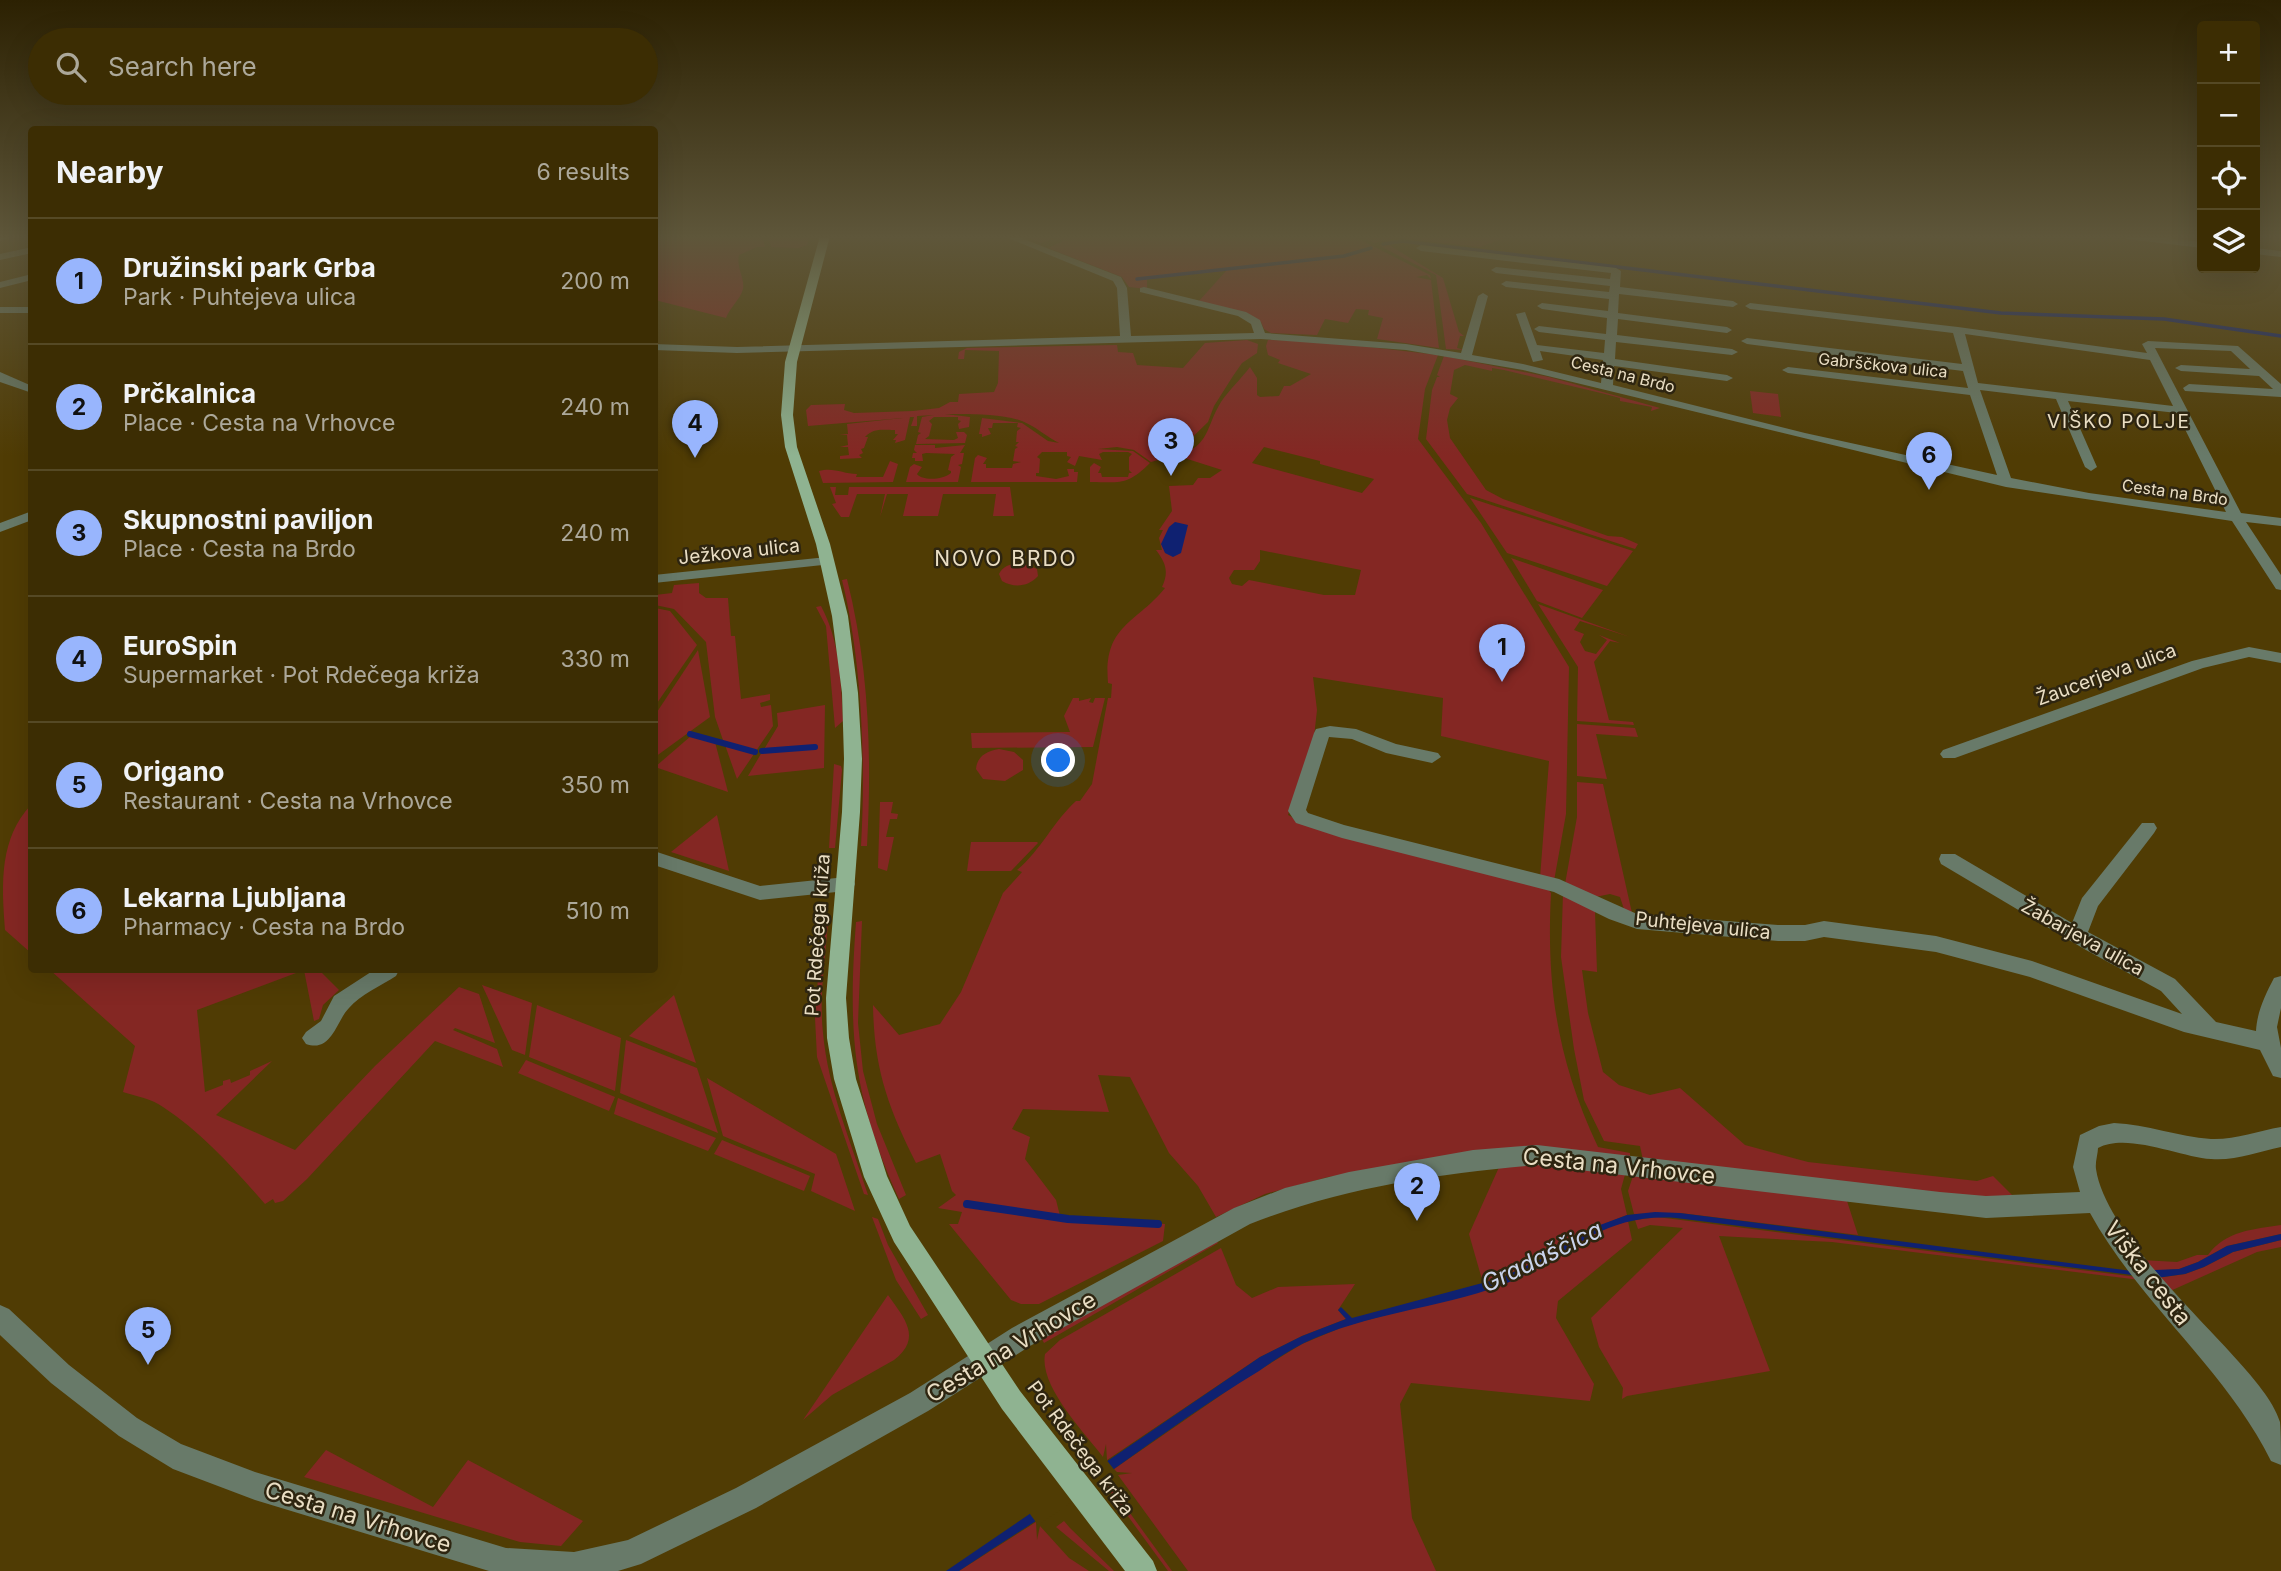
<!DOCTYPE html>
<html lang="en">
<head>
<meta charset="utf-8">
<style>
  body { margin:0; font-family:Inter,sans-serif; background:#473912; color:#f1f3f6 }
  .controls { position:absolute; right:21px; top:21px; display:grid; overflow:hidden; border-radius:7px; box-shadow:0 7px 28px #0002 }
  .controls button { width:63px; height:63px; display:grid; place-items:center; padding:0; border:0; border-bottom:2px solid #554925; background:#3c2d03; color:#f1f3f6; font:35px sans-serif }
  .you { position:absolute; left:1059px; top:761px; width:24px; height:24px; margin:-18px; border:5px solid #fff; border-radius:50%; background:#1a73e8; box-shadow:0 0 0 10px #1a73e833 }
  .badge { display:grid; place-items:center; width:46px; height:46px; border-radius:50%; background:#98b5fd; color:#111; font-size:23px; font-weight:700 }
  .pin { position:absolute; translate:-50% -58px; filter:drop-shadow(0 2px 4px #0008) }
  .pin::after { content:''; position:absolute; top:37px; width:24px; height:21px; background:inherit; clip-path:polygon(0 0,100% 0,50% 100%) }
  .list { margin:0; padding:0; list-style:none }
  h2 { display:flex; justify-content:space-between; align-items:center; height:91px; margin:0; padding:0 28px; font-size:30px }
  h2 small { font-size:23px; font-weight:400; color:#aca89a }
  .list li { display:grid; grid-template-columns:46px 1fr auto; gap:21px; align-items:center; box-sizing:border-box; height:126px; padding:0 28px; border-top:2px solid #554925 }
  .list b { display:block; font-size:26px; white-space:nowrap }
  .list p { margin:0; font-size:23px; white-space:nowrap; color:#aca89a }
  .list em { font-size:23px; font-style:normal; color:#aca89a }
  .icon { flex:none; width:38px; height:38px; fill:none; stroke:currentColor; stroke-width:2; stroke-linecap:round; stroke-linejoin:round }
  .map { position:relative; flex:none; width:2281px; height:1571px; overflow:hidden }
  .search { position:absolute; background:#3c2d03; box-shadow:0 7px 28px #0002; left:28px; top:28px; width:630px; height:77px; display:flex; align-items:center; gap:18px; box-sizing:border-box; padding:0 24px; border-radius:38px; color:#aca89a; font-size:26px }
  .panel { position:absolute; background:#3c2d03; box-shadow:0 7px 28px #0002; left:28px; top:126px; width:630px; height:847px; border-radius:7px }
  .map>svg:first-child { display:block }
</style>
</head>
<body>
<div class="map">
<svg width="2281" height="1571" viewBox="0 0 2281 1571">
  <rect width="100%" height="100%" fill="#503c04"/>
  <!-- green -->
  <g fill="#842723" fill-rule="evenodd">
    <path d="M655 236H762L765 247H757L739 255C736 267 745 278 743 289 740 300 730 307 726 318L655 300Z"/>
    <path d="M768 236H810L807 245 799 248 771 247Z"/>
    <path d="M1024 236H1353L1430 275 1431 279 1427 275 1416 277 1431 280 1439 348 1377 339 1383 318 1368 315 1369 310 1356 309 1348 323 1325 319 1317 335 1271 333 1264 329 1261 322 1199 301 1226 271 1147 278V289L1129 287 1122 277 1048 248 1063 241 1055 238 1041 243Z"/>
    <path d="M1360 236H1509L1480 247 1399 238 1374 243Z"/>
    <path d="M1386 240 1400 241 1389 245 1443 278 1459 332 1464 336H1460L1457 348 1464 350 1446 349 1436 275 1380 246Z"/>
    <path d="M1247 340 1258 344 1257 353 1242 363 1233 376 1214 406 1208 422 1173 456 1151 462 1134 450 1117 447 1098 449 1133 451 1150 463C1127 486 1120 482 1090 482V467L1094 463 1101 467 1098 473H1101L1102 477H1128L1129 473H1132L1129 470V457L1132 454 1128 452H1103L1099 454 1102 460 1079 456 1075 466 1067 462 1071 457 1067 456V452H1042L1037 457 1040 459 1039 473H1036V476L1056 479 1069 476 1067 469H1074V472H1078L1077 482H971L975 458 978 455 987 458 983 464H986V468H1012L1013 464 1021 462 1013 461 1015 449 1018 447 1015 446 1019 442H1016L1017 431 1021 428 1017 427 1018 423H993L992 428H988L991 434 982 437V434H979L982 418 1022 423 1048 441 1059 443C1047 437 1035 426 1022 421 1000 413 968 414 945 414L970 417 969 427 959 429 958 424 961 421 958 420V417H934L929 421 932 424 929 436 925 439 954 440 958 438 956 432H964L967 435 965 443 916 444 918 435 921 433 918 432 922 417 934 415 917 416V426H911L914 417H910L905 440 895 443 896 440H893L898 434H895V430C880 430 874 428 865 437H868L864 448 861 449 863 453 859 455 862 458 840 459V456L849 455 848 447H840L848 445 847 435H839L848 434 847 424 903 418 808 426 806 410 811 405 845 404 844 410 854 413 913 411 939 408 950 402H958L959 394 994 392 998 383 999 351 965 350 964 359H958L959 352 967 348 1117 345 1118 352 1133 353 1137 365 1183 368 1205 343Z"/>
    <path d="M1268 340 1318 341 1438 355 1425 389 1418 439 1481 523 1569 667 1566 814 1554 881 1540 878 1549 761 1441 736 1443 698 1313 677 1317 710 1314 737 1288 815 1303 823 1547 888 1551 893C1546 988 1558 1062 1598 1147L1630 1153V1158L1378 1171 1328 1177 1265 1194 1216 1217 1198 1186 1169 1153 1130 1077 1098 1075 1109 1112 1023 1109 1012 1129 1030 1137 1025 1159 1056 1200 1060 1216 1165 1224 1163 1241 1039 1304H1021L1011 1300 949 1224H958L962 1212 938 1208 956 1195 952 1191 940 1154 916 1163C888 1107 874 1069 873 1005L899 1035 940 1024 961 992 1003 893 1022 872 1017 870C1041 850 1053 822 1076 801H1080L1092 784 1108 698H1111L1112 684 1108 683C1103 625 1136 624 1165 588L1162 587C1169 572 1166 563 1156 550H1162L1159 538 1163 530H1159L1172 511 1169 486 1193 485 1198 478H1210L1222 470 1178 456C1211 444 1205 428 1221 402 1229 390 1241 379 1250 367L1257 378V395L1260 397 1279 396 1284 386H1290L1311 374 1278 363 1280 360 1268 355 1266 346ZM1264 447 1320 461V464L1374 479 1362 493 1252 463ZM1260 550 1361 570 1355 595H1324L1249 580 1242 586 1232 584 1229 578 1234 570H1254L1260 561Z"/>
    <path d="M1444 356 1549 377 1660 408 1651 411 1652 407 1620 401V398L1605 394 1504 370 1492 368V371L1465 365 1454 370 1450 394 1458 398 1450 408 1447 420 1450 438 1486 490 1503 499 1608 536 1622 537 1638 544 1635 549 1467 494 1426 439 1432 390 1437 377H1440L1437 375Z"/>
    <path d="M1750 391 1778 394 1781 417 1753 413Z"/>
    <path d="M915 445H935V448L965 445 960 453H964L962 464 958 465 961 467 958 482H906L910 467 914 464 922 467 917 474C922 481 943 480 951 473V471L948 470 951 457 955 454 926 453 922 454 923 461H915V458H912L913 453H917L914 450Z"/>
    <path d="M890 461 898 464 893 482 823 483 819 471C834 467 843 474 857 474L856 477H883Z"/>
    <path d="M830 487H836L835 495H848L849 487H1010L1014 516H993L996 494H943L938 516H903L908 494H887L880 517 885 494H857L849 517H841L832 504 836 503Z"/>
    <path d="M1470 498 1633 551 1607 586 1507 553Z"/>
    <path d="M1511 558 1603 590 1582 618 1537 601Z"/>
    <path d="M1022 563 1037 569 1038 576C1028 587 1014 588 1002 581L999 574C1003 565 1013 563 1022 563Z"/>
    <path d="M847 579C869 667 872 755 867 846H861C866 762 862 661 842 580Z"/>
    <path d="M699 583V593L706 598H728L731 636H735L741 699 770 694V700L760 703 761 707 771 705 773 726 737 779 725 745 744 749 724 743 715 717 706 642 674 609 655 605V595L672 593 674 585Z"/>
    <path d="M1538 604 1630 637 1580 621 1574 630 1584 634 1580 642 1585 651 1596 654 1607 640 1599 635 1620 643 1610 641 1594 662 1609 720 1633 722 1634 725 1577 721 1578 667Z"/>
    <path d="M821 606C840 641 841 682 843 721L835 728 826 626 816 607Z"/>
    <path d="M655 608 670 611 697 645 655 706Z"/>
    <path d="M698 650 710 717 655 757V715Z"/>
    <path d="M1073 698H1079V701L1091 698 1089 702 1093 703 1095 698H1105L1093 747 972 748 971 733 1070 732 1064 716Z"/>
    <path d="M825 705 824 768 748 776 762 752 813 748 763 751 778 726 777 713Z"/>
    <path d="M1577 724 1635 728 1638 737 1596 734 1607 779 1577 776Z"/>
    <path d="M691 736 715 742 728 792 655 767Z"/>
    <path d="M999 749 1014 752 1023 760V770L1005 781 983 779 976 769C977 756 987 751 999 749Z"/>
    <path d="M834 764 841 766 842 770 835 848H829Z"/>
    <path d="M1577 782 1603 784 1632 913 1624 909 1620 897 1610 894 1595 897 1565 884 1577 817Z"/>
    <path d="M880 802H893L891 813 898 814 897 819H890L886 837H894L887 871 878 868Z"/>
    <path d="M31 805V953L5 930C1 881 0 838 31 805Z"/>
    <path d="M717 815 729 871 671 852Z"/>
    <path d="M971 842H1037L1038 843 1011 871H967Z"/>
    <path d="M1563 893 1595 911 1597 972 1582 970 1588 1013 1603 1072 1619 1085 1650 1095 1680 1088 1745 1145 1808 1162 1977 1181 1993 1176 2013 1196 1973 1199 1643 1160 1640 1146 1604 1141 1584 1100 1574 1049 1561 957Z"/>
    <path d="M862 921 858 1023 863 1071 877 1124 906 1195 899 1199C852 1096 848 1032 856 922Z"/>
    <path d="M822 924H828C825 960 819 997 823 1033 828 1089 851 1142 868 1195L864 1194 817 1057 815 1018Z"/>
    <path d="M50 970H319L339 990 323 1005 319 1019 314 1021 304 970 197 1010 205 1092 223 1085V1081L230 1079 231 1083 250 1075V1071L272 1061 216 1115 295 1150 375 1066 459 987 479 994 495 1043 455 1028 453 1030 497 1049 503 1067 435 1041 307 1179 283 1201 275 1203 273 1199 265 1204C235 1170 202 1132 163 1107 152 1099 136 1096 123 1092L135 1046Z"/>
    <path d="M482 985 532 1003 525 1055 512 1050Z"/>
    <path d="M674 995 696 1063 629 1036Z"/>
    <path d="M537 1005 621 1038 615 1091 529 1057Z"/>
    <path d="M626 1040 697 1068 718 1133 620 1093Z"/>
    <path d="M526 1060 615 1097 609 1111 518 1073Z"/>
    <path d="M707 1078 836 1154 855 1211 811 1191 815 1174 723 1136Z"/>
    <path d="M618 1098 716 1138 708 1151 614 1114Z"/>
    <path d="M722 1140 810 1176 804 1191 714 1154Z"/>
    <path d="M1540 1164 1626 1171 1621 1189 1627 1215 1579 1234 1523 1268 1483 1283 1469 1234 1500 1165Z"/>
    <path d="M1634 1173 1847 1201 1858 1235 1680 1213 1634 1214 1628 1191Z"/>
    <path d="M872 1217 878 1219 888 1245 928 1315 921 1319 896 1280Z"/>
    <path d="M1657 1217 2137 1277 2140 1280 1832 1242 1719 1236 1770 1371 1627 1396 1622 1399 1623 1388 1599 1347 1591 1318 1683 1228 1650 1225 1638 1229 1635 1220Z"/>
    <path d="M1628 1221 1632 1240 1558 1301 1556 1318 1594 1384 1590 1401 1411 1383 1400 1404 1412 1518 1436 1571H1188L1118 1475 1132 1473 1117 1472 1114 1469 1240 1382 1302 1344 1345 1326 1502 1284 1602 1229Z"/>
    <path d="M2281 1225V1234L2227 1246 2198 1262 2179 1269 2151 1271 2141 1260 2177 1262 2197 1255H2208C2225 1231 2254 1229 2281 1225Z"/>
    <path d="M1216 1240 1218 1243 1044 1343 1042 1339Z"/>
    <path d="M2281 1240V1247L2257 1252 2168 1292 2156 1278 2185 1274 2204 1267 2233 1252Z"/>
    <path d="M1221 1248 1236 1285 1252 1298 1278 1287 1355 1284 1338 1310 1346 1319 1302 1336 1260 1357 1107 1460 1106 1444 1103 1457C1084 1432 1039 1386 1045 1354L1060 1340Z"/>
    <path d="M888 1295C904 1318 923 1338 894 1360L832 1395 803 1420Z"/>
    <path d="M326 1450 433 1507 468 1460 583 1521 561 1546 520 1542 304 1477Z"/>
    <path d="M1106 1480 1172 1571H1168L1103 1482Z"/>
    <path d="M1064 1521 1070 1528 1114 1571H1109L1056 1527Z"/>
    <path d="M1036 1522 1037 1540 1040 1526 1069 1558 1089 1571H959Z"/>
  </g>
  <!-- water -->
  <g fill="#0f2171">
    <path d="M1175 522 1188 525 1181 553 1173 557 1165 553 1161 544 1169 527Z"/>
    <path d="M1655 1212 1680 1213 2132 1271 2179 1269 2198 1262 2227 1246 2281 1234V1240L2233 1252 2204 1267 2185 1274 2156 1278 1676 1218C1597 1213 1569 1259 1502 1285 1437 1309 1367 1313 1304 1343 1288 1351 1273 1361 1259 1371 1209 1401 1162 1435 1114 1469 1063 1505 1011 1536 959 1571H946L1260 1357 1302 1336 1346 1319 1338 1310 1341 1307 1352 1318 1501 1278 1539 1260 1592 1228 1627 1215Z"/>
  </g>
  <!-- pier -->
  <path fill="#503c04" d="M1105 1458 1116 1472 1038 1525 1027 1510Z"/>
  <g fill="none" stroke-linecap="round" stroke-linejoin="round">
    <!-- stream-far2 -->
    <g stroke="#0f2171" stroke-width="3.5">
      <path d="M1383 244 1402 241 2001 313 2164 319 2281 336"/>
      <path d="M1137 279 1344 256 1371 248"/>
    </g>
    <!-- stream-far1 -->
    <g stroke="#0f2171" stroke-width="6">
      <path d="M690 734 755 752"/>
      <path d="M762 751 815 747"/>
    </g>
    <!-- stream -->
    <path stroke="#0f2171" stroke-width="8" d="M967 1204 1068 1219 1158 1224"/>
    <!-- minor -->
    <g fill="#687a69" fill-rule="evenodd">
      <path d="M0 236H16L0 241Z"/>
      <path d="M1003 236H1016L1121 277 1127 288 1131 336 1254 333 1251 324 1238 316 1140 292V288L1144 287 1246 312 1260 320 1265 333 1406 344 1461 353 1478 296 1483 293 1488 296 1472 355 1523 364 1601 383 1603 360 1540 351 1543 360 1533 362 1516 314 1525 312 1537 345 1604 353 1605 340 1539 332 1534 329 1539 326 1606 334 1607 318 1542 309 1537 306 1542 303 1608 311 1609 299 1506 287 1501 284 1506 281 1609 292 1610 286 1496 273 1491 270 1496 267 1610 279 1611 273 1421 251 1416 248 1421 245 1616 268 1621 271 1620 287 1733 301 1738 304 1733 307 1619 294 1618 313 1727 327 1732 330 1727 333 1618 319 1617 335 1732 349 1738 352 1732 355 1616 342 1615 359 1727 375 1733 378 1727 381 1614 366 1613 385 1805 433 1997 475 1970 395 1788 373 1782 370 1788 367 1968 388 1963 371 1747 344 1741 341 1747 338 1962 364 1953 333 1750 309 1745 306 1750 303 1958 327 2147 353 2142 344 2148 341 2238 346 2281 384V397L2185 391 2183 388 2189 384 2273 389 2259 376 2181 371 2175 368 2181 365 2250 369 2231 351 2155 348 2241 513 2281 518V526L2246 522 2281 575V590L2276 589 2232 521 2006 487 1523 370 1406 350 1261 339 737 353 654 350V344L737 347 1120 336 1117 288 1113 281ZM1965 334 2150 360 2173 406 1978 383ZM1980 390 2056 399 2085 467 2091 471 2097 467 2068 401 2177 413 2226 512 2089 493 2011 478Z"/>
      <path d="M2122 236H2148L2202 242V248L2127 239Z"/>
      <path d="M32 247V253L0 260V254Z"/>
      <path d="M2255 248 2281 251V257L2255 254Z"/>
      <path d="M32 274V280L0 288V282Z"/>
      <rect x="0" y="307" width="32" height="6"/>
      <path d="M0 372 32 386V393L0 382Z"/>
      <path d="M32 511V520L0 532V523Z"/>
      <path d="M827 557 834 561 832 564 654 583V575Z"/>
      <path d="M2249 647 2281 653V663L2249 657 2203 668 1955 758H1943L1940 754 1943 750 2192 661Z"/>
      <path d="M1330 726 1356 729 1396 744 1438 753 1441 757 1432 763 1386 753 1352 739 1329 737 1306 810 1308 813 1344 825 1559 879 1637 914 1778 925H1805L1824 921 1936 936 2032 961 2182 1014 2161 991 2086 950 1941 864 1939 859 1941 854H1955L2072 923 2082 898 2142 823H2154L2157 828 2154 833 2098 906 2088 932 2175 979 2216 1022 2256 1031C2257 1012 2265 995 2274 978L2281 976V1008L2277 1027 2281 1048V1078L2273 1076 2260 1050 2184 1032 2030 977 1936 952 1824 937 1805 941H1778L1637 929 1609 919 1554 892 1342 838 1296 823 1288 811 1314 733 1316 729Z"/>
      <path d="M654 851 760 886 846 877 853 879 855 884 853 889 846 891 760 900 654 865Z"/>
      <path d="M374 970H399L396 976C382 985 360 995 349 1008 336 1021 332 1053 306 1044L302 1038 306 1032 321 1021 334 996Z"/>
      <path d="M2114 1123C2147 1124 2178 1137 2211 1139 2234 1140 2258 1131 2281 1127V1147C2258 1152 2235 1161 2211 1159 2180 1157 2127 1132 2098 1148 2098 1154 2095 1162 2096 1169 2105 1230 2197 1314 2238 1361 2253 1378 2273 1400 2280 1422 2281 1434 2281 1452 2281 1465L2271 1461C2225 1368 2140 1304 2090 1213L1986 1218 1537 1165C1441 1173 1340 1188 1250 1224L1030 1346 928 1411 756 1508 641 1564 618 1571H489L255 1500 173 1469 119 1436 51 1383 0 1335V1305L9 1309 69 1365 137 1418 181 1444 255 1472 506 1548 574 1552 628 1540 736 1488 910 1393 1012 1328 1234 1208 1285 1188 1349 1172 1473 1150 1537 1145 1940 1192 1986 1196 2080 1192 2073 1167 2080 1135 2099 1126Z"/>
    </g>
    <!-- major -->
    <path fill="#8fb391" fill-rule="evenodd" d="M820 236H830L797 362 793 415 797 447 830 544 848 616 858 693 862 759 860 812 846 998 849 1038 856 1079 887 1176 910 1226 1020 1391 1153 1561 1157 1571H1125L1002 1409 894 1242 864 1177 834 1079 827 1038 826 998 842 812 844 759 842 693 832 616 816 544 785 447 781 415 785 362Z"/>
  </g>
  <!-- sky -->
  <linearGradient id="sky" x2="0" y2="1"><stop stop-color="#2c2102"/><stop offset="0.52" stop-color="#5e563a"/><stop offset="1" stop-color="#5e563a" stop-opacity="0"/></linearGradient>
  <rect width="2281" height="456" fill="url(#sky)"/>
  <g text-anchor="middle" stroke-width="5" stroke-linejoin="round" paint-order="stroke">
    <!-- far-street labels -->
    <g font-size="16" fill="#eadec4" stroke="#2e2510">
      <text transform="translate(1883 365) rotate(6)" y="6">Gabrščkova ulica</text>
      <text transform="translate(1623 374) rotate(14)" y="6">Cesta na Brdo</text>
      <text transform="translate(2175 492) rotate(8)" y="6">Cesta na Brdo</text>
    </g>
    <!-- far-quarter labels -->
    <g font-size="19" letter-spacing="2" fill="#eadec4" stroke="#2e2510">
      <text x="2119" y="428">VIŠKO POLJE</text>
    </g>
    <!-- street labels -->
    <g font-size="19" fill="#eadec4" stroke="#2e2510">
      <text transform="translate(739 551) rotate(-6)" y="7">Ježkova ulica</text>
      <text transform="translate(2106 674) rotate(-20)" y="7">Žaucerjeva ulica</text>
      <text transform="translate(1703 925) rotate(6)" y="7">Puhtejeva ulica</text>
      <text transform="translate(817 935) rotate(-86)" y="7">Pot Rdečega križa</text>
      <text transform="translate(2083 937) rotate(29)" y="7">Žabarjeva ulica</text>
      <text transform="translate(1081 1448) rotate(53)" y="7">Pot Rdečega križa</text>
    </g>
    <!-- neighbourhood labels -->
    <g font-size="21" letter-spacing="2" fill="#eadec4" stroke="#2e2510">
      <text x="1006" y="566">NOVO BRDO</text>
    </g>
    <!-- near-street labels -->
    <g font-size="23" fill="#eadec4" stroke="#2e2510">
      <text transform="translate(1619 1166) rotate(6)" y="8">Cesta na Vrhovce</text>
      <text transform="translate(2148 1273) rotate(52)" y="8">Viška cesta</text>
      <text transform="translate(1011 1347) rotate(-31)" y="8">Cesta na Vrhovce</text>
      <text transform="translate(358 1517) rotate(17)" y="8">Cesta na Vrhovce</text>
    </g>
    <!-- near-water labels -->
    <g font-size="24" font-style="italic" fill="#cad4eb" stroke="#2e2510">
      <text transform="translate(1542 1257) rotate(-26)" y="8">Gradaščica</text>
    </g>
  </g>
</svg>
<div class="controls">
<button>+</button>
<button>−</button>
<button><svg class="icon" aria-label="locate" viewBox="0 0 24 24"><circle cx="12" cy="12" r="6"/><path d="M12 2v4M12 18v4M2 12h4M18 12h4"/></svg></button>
<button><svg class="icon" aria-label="layers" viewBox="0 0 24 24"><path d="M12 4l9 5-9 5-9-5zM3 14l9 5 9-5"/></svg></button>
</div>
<div class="you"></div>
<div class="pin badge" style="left:1502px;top:682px">1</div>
<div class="pin badge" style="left:1417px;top:1221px">2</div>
<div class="pin badge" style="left:1171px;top:476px">3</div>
<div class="pin badge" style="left:695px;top:458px">4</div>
<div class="pin badge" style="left:148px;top:1365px">5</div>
<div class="pin badge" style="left:1929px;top:490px">6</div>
<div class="search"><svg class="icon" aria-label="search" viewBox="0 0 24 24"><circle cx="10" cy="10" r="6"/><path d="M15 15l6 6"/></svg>Search here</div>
<section class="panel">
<h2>Nearby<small>6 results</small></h2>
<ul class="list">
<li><span class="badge">1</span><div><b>Družinski park Grba</b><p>Park · Puhtejeva ulica</p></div><em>200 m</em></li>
<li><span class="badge">2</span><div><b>Prčkalnica</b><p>Place · Cesta na Vrhovce</p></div><em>240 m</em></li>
<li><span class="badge">3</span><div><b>Skupnostni paviljon</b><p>Place · Cesta na Brdo</p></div><em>240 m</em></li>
<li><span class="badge">4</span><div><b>EuroSpin</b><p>Supermarket · Pot Rdečega križa</p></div><em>330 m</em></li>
<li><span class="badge">5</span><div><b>Origano</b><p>Restaurant · Cesta na Vrhovce</p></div><em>350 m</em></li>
<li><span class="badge">6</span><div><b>Lekarna Ljubljana</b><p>Pharmacy · Cesta na Brdo</p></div><em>510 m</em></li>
</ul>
</section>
</div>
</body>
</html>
